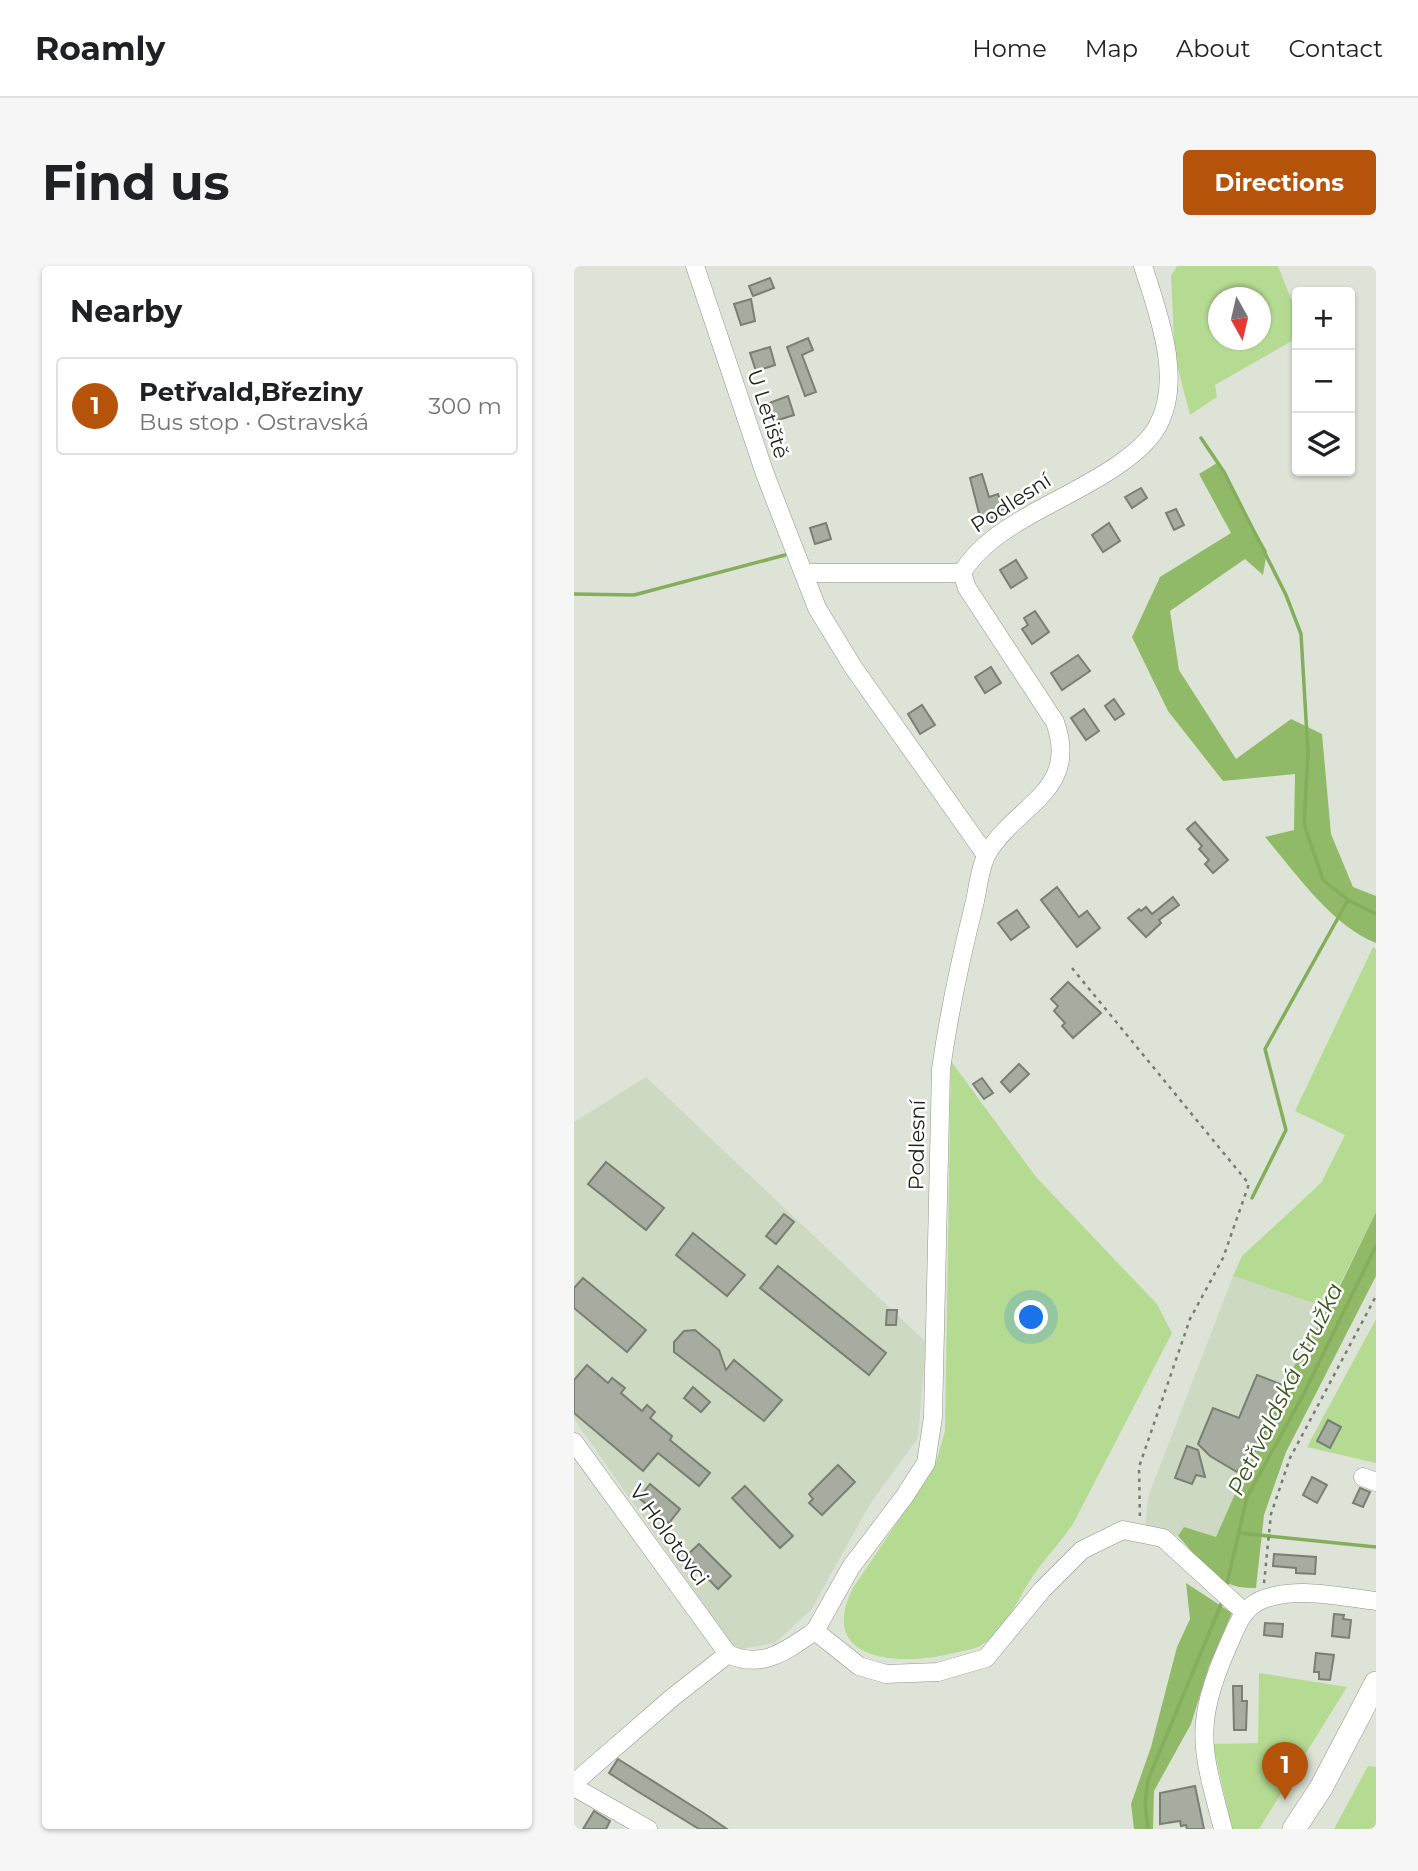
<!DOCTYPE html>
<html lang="en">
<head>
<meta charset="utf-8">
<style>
  body { margin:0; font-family:Montserrat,sans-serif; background:#f6f6f6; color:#202124 }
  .controls { position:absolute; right:21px; top:21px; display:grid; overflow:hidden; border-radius:7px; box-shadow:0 2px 5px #0004 }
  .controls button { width:63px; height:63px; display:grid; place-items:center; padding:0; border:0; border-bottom:2px solid #e0e0e0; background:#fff; color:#202124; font:35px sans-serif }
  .compass { position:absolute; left:634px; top:21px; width:63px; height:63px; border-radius:50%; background:#fff; box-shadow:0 2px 5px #0004; rotate:172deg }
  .you { position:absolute; left:458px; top:1052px; width:24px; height:24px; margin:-18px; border:5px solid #fff; border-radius:50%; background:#1a73e8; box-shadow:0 0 0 10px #1a73e833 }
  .badge { display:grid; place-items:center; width:46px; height:46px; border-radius:50%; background:#b45309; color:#fff; font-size:23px; font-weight:700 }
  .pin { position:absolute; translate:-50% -58px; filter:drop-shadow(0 2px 4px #0008) }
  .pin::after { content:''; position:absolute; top:37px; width:24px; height:21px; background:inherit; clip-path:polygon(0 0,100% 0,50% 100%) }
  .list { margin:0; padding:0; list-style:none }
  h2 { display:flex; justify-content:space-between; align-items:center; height:91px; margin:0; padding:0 28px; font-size:30px }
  h2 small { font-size:23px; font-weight:400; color:#757577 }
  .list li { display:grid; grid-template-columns:46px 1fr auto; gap:21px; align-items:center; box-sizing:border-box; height:98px; margin:0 14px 14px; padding:0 14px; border:2px solid #e0e0e0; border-radius:7px }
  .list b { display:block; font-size:26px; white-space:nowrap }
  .list p { margin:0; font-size:23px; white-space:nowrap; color:#757577 }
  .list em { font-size:23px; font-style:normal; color:#757577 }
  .icon { flex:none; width:38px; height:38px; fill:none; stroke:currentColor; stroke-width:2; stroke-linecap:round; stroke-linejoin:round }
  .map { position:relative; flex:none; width:802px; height:1563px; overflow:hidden; border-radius:7px }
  header { display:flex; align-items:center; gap:42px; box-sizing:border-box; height:98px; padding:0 35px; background:#fff; border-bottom:2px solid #e0e0e0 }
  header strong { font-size:33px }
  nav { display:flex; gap:38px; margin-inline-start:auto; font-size:24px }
  .intro { display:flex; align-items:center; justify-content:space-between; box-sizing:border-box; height:168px; padding:0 42px }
  h1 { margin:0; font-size:49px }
  .button { padding:18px 32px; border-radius:7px; background:#b45309; color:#fff; font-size:24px; font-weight:700 }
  main { display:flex; gap:42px; padding:0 42px }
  aside { flex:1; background:#fff; border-radius:7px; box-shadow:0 2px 5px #0004 }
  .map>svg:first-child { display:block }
</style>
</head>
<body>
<header>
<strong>Roamly</strong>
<nav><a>Home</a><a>Map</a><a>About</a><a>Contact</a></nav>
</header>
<div class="intro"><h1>Find us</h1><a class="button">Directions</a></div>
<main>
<aside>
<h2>Nearby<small></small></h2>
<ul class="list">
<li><span class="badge">1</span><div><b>Petřvald,Březiny</b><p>Bus stop · Ostravská</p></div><em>300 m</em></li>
</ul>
</aside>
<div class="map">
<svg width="802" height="1563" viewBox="0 0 802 1563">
  <rect width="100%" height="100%" fill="#dde4d7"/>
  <!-- built -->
  <g fill="#ced9c4">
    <path d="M72 811 352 1076 344 1172 296 1238 237 1344 201 1377 162 1384 0 1153V856Z"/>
    <path d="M659 1010 754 1042 709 1119 642 1272 610 1261 604 1270 571 1262 574 1231Z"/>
  </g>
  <!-- green -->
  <g fill="#b5db92" fill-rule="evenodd">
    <path d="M603 0H704L723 48V72L641 119 643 131 616 149 601 91 597 10ZM645 32H687V74H645Z"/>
    <path d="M799 681 802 683V946L754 1042 659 1010 668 990 747 917 771 869 721 845Z"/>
    <path d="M377 795 462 911 583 1038 598 1067 499 1258C488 1274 475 1288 463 1304 446 1327 432 1366 406 1380 398 1384 388 1385 380 1387 330 1400 241 1398 279 1322L361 1200 371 1165Z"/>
    <path d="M802 1053V1197L733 1181Z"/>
    <path d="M685 1407 773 1421 685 1563H658L639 1478 684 1477Z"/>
    <path d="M794 1500 802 1501V1563H760Z"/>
  </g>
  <!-- forest -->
  <g fill="#91ba68">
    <path d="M643 197 693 285 689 309 671 293 596 345 605 404 662 493 717 453 748 468 757 568 779 621 802 630V677C757 659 722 607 691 571L720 564 721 508 649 515 594 445 558 371 586 311 657 267 625 208Z"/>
    <path d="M802 946V1010L712 1186 690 1249 682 1322C642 1324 629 1296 604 1270L610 1261 642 1271 709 1119 761 1030Z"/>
    <path d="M612 1317 658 1347 635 1400 617 1458 580 1525 579 1563H560L557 1538 577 1481 603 1381 616 1353Z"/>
  </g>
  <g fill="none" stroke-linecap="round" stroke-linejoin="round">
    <!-- stream -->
    <g stroke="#85ae5c" stroke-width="3.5">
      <path d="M627 172 650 206 712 329 727 368 734 487 730 558 749 614 774 634 802 648"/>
      <path d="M0 328 60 329 211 289"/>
      <path d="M678 932 712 864 691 783 774 634"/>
      <path d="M665 1267 802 1281"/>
      <path d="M652 1322 673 1231 728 1131 802 980"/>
      <path d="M574 1563 571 1537 574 1514 648 1336"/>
    </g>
  </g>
  <!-- building -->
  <g fill="#a6ada0" stroke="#798073" stroke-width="2">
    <path d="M196 12 200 22 179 30 175 20Z"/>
    <path d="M177 33 181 55 167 59 160 38Z"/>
    <path d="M234 72 239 84 228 89 242 126 231 130 213 81Z"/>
    <path d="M196 81 201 99 182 105 176 87Z"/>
    <path d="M214 130 220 149 201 155 195 137Z"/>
    <path d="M408 208 415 231 424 228 429 243 421 246 422 251 411 254 410 250 406 251 396 212Z"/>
    <path d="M567 222 573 232 558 242 551 231Z"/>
    <path d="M602 243 610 259 600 264 592 247Z"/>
    <path d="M252 257 257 273 241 278 236 262Z"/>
    <path d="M535 257 546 275 529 286 518 269Z"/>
    <path d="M442 294 453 312 437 322 426 304Z"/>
    <path d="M461 345 475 366 458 378 448 363 454 359 450 352Z"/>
    <path d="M504 389 516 405 488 424 477 407Z"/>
    <path d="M417 401 427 417 411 427 401 411Z"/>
    <path d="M540 433 550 448 541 454 531 440Z"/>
    <path d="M348 439 361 459 346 468 334 448Z"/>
    <path d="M510 443 525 465 512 474 497 452Z"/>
    <path d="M621 556 654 594 639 607 631 598 635 594 625 583 628 580 613 563Z"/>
    <path d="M483 621 505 651 513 645 526 662 503 681 467 634Z"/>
    <path d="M599 631 605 639 585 654 587 657 572 671 554 652 565 643 567 645 572 641 578 648Z"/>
    <path d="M443 644 455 661 437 674 424 657Z"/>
    <path d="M494 716 527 747 499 772 488 760 491 757 480 745 484 740 477 733Z"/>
    <path d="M445 798 455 808 436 826 427 816Z"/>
    <path d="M408 812 419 827 410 833 399 818Z"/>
    <path d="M32 896 90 942 72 964 14 918Z"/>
    <path d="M210 948 220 956 202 978 192 970Z"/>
    <path d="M119 967 171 1009 153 1030 102 989Z"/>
    <path d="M204 1000 312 1087 295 1109 186 1022Z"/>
    <path d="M9 1012 72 1064 53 1086 0 1042V1022Z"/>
    <path d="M313 1044H323L322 1059H312Z"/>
    <path d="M121 1064 145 1084 152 1104 160 1094 208 1134 190 1155 100 1086V1076L110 1065Z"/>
    <path d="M13 1099 34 1117 38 1112 51 1122 47 1127 68 1145 73 1139 81 1146 76 1152 98 1170 96 1174 136 1207 125 1220 84 1187 69 1205 0 1147V1114Z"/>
    <path d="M683 1109 709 1119 685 1179 663 1206 636 1190 624 1178 639 1142 665 1152Z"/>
    <path d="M119 1121 136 1136 127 1146 110 1132Z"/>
    <path d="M754 1154 767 1161 756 1182 743 1175Z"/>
    <path d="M613 1180 624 1184 631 1211 622 1209 618 1218 601 1212Z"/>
    <path d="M264 1199 281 1216 248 1249 235 1237 239 1233 235 1228Z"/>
    <path d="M738 1211 753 1219 743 1237 729 1229Z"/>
    <path d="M76 1218 106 1243 95 1257 65 1232Z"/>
    <path d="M171 1220 219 1270 206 1282 158 1232Z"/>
    <path d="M786 1222 796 1226 789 1241 779 1237Z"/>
    <path d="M125 1278 157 1310 144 1323 112 1290Z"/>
    <path d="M700 1288 742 1291 741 1308 722 1307V1302L699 1300Z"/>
    <path d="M760 1348 770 1349 769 1353 777 1354 775 1372 758 1370Z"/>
    <path d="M691 1357 709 1358 708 1371 690 1369Z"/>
    <path d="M742 1387 760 1389 756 1414 745 1413V1406H740Z"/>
    <path d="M659 1420H668V1435H673L672 1464H660Z"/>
    <path d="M44 1493 131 1548 153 1563H125L63 1525 35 1507Z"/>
    <path d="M621 1520 630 1563H613L612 1559 607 1560 606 1555 586 1558V1527Z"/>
    <path d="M20 1545 36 1555 32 1563H9Z"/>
  </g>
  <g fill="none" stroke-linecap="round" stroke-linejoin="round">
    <!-- minor casing -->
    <g stroke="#8f9689" stroke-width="19">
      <g id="minor">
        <path d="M121 0 191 208 243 342 279 401 412 589"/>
        <path d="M231 307H388"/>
        <path d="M0 1176 154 1388C188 1404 213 1384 241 1365"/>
        <path d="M789 1211 802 1216"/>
        <path d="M241 1365 277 1301 330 1231 352 1197 359 1151 367 803C375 746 387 691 401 635 404 621 406 601 413 588 442 538 506 526 481 456L393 322 388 307C403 281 430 264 456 249 492 228 562 198 583 161 610 114 584 47 569 0"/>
        <path d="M241 1365 285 1400 312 1408 364 1406 412 1392 468 1324 508 1284 549 1264 589 1272 669 1345"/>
        <path d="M0 1517 99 1431 154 1388"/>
        <path d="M0 1521 74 1563"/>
        <path d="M649 1563C628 1483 619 1461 653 1382 662 1363 666 1345 685 1335 720 1319 766 1331 802 1335"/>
      </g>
    </g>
    <!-- major casing -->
    <g stroke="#8f9689" stroke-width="24">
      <path id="major" d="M720 1563 747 1522 802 1417"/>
    </g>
    <!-- path -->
    <g stroke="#767b73" stroke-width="2.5" stroke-dasharray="3.5 5" stroke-linecap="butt">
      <path d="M498 702 675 918 649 992 616 1053 565 1201 566 1254"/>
      <path d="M690 1317 697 1248 716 1192 802 1030"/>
    </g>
    <!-- minor -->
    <use href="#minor" stroke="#fff" stroke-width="18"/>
    <!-- major -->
    <use href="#major" stroke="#fff" stroke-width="23"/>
  </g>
  <g text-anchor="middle" stroke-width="5" stroke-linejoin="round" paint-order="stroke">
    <!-- street labels -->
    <g font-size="21" fill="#1d201b" stroke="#fff">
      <text transform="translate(194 148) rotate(72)" y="7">U Letiště</text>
      <text transform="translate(437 237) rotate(-33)" y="7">Podlesní</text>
      <text transform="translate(343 879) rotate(-89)" y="7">Podlesní</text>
      <text transform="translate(95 1269) rotate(54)" y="7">V Holotovci</text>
    </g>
    <!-- water labels -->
    <g font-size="23" font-style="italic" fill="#3b561d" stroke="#fff">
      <text transform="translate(711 1123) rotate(-64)" y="8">Petřvaldská Stružka</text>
    </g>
  </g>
</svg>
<div class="controls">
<button>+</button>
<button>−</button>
<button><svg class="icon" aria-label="layers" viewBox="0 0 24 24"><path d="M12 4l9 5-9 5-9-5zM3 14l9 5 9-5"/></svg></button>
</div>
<svg class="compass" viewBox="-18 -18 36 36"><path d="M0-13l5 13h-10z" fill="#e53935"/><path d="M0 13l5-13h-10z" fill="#757577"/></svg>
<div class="you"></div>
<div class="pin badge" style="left:711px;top:1534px">1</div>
</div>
</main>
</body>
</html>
